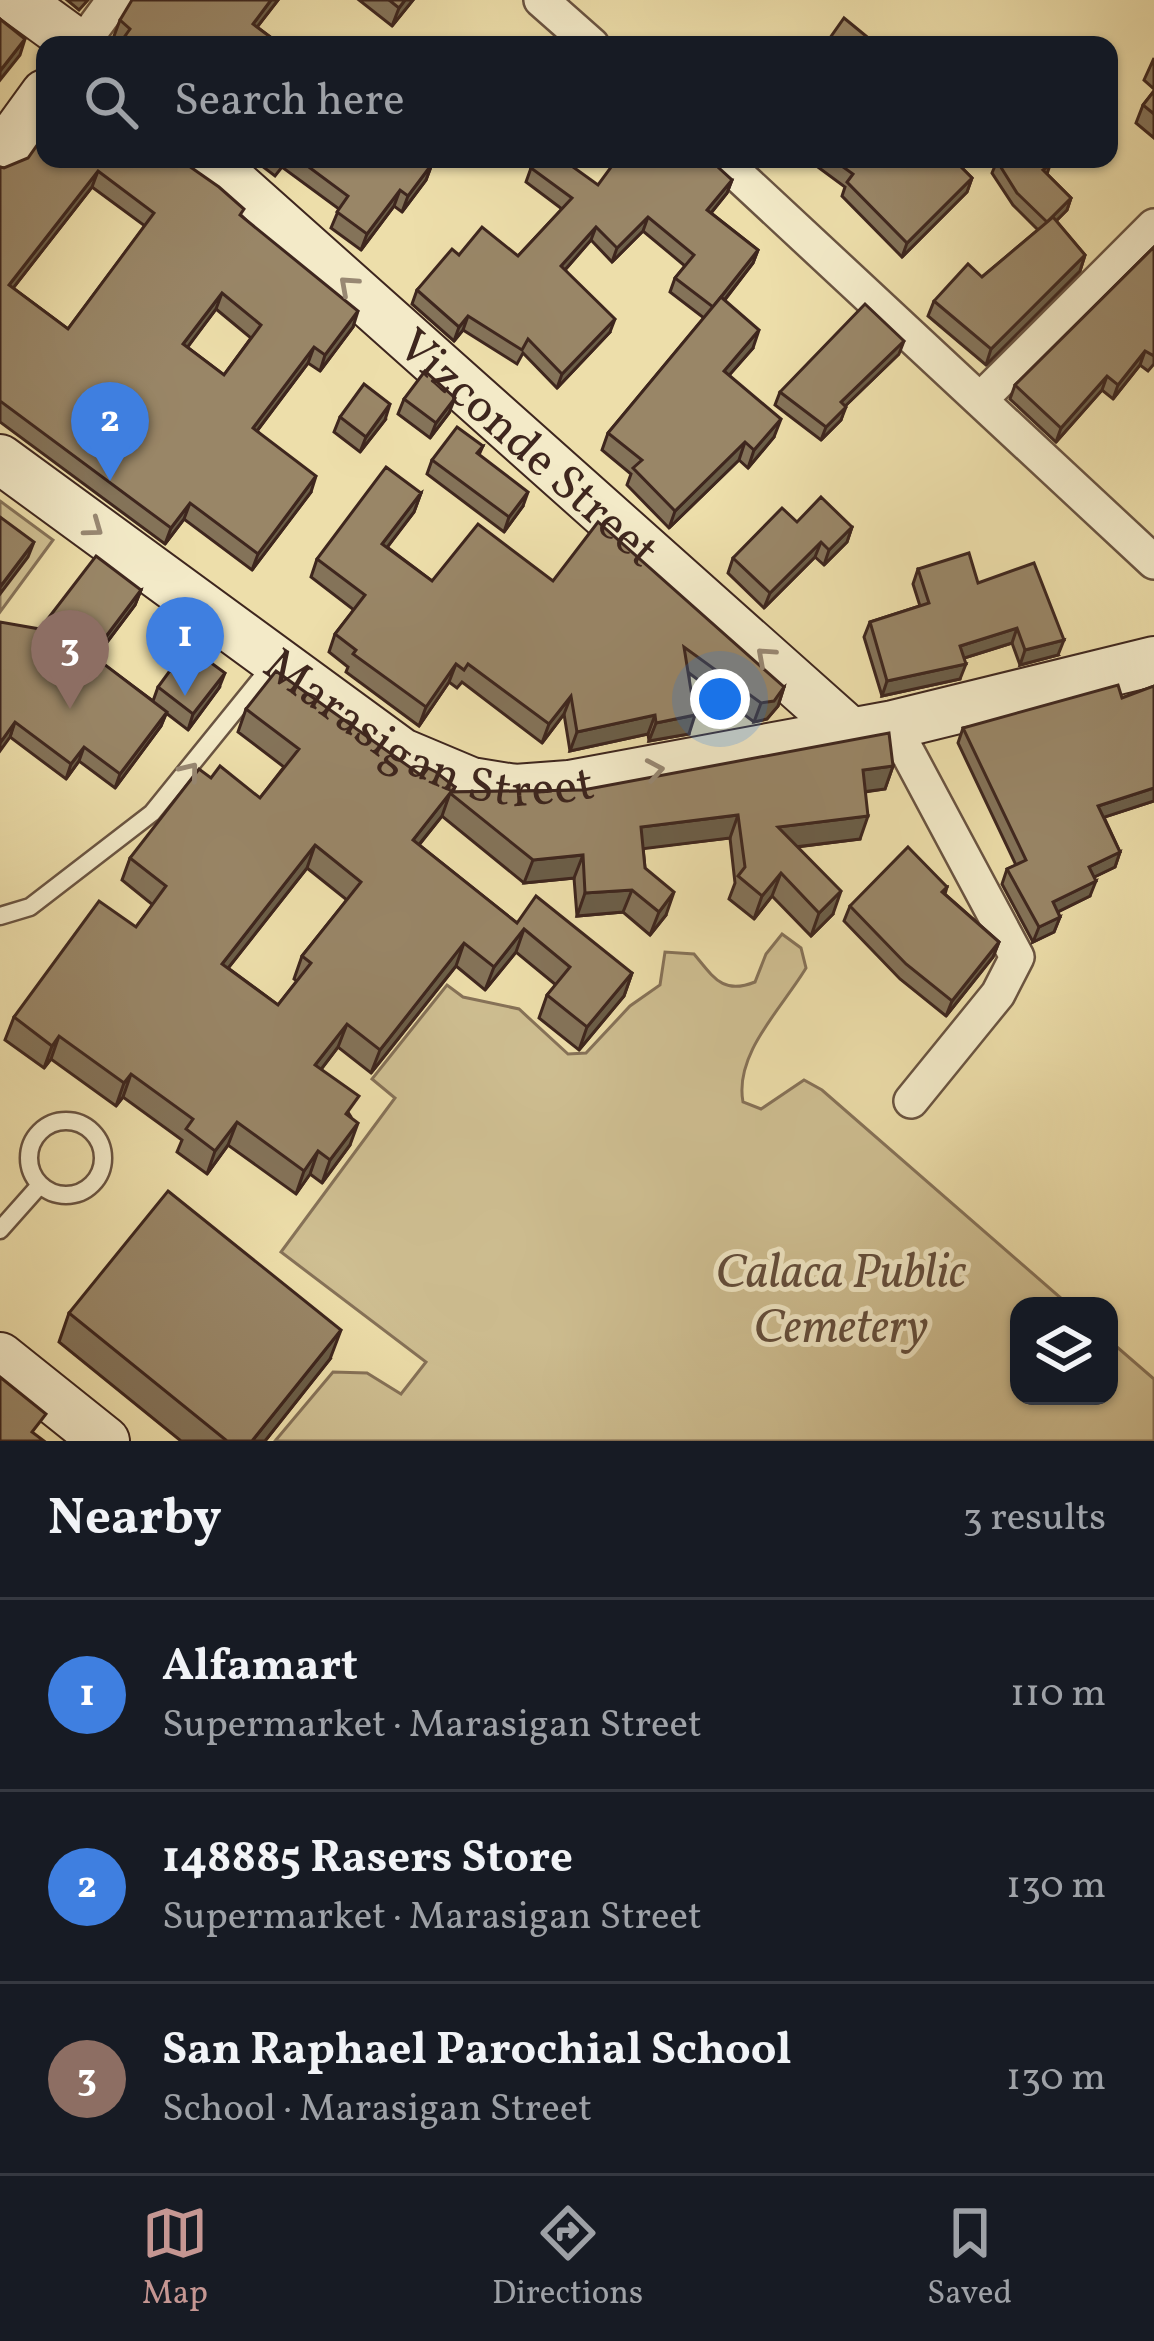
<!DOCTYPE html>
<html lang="en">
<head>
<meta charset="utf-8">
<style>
  body { margin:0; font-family:Vollkorn,serif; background:#242831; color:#f1f3f6 }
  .controls { position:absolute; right:36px; bottom:36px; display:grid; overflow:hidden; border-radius:24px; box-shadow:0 3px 9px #0004 }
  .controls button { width:108px; height:108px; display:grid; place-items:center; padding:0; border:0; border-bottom:3px solid #363941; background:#171b24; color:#f1f3f6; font:60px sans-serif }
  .you { position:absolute; left:720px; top:699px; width:42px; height:42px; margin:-30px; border:9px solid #fff; border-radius:50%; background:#1a73e8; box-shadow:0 0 0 18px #1a73e833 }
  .badge { display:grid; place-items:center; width:78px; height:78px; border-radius:50%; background:#c59692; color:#fff; font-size:39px; font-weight:700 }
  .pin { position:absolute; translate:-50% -99px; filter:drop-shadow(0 3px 6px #0008) }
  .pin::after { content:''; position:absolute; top:63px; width:42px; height:36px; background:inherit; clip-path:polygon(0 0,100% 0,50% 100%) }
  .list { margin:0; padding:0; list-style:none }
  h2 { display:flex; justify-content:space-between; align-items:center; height:156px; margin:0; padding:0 48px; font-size:51px }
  h2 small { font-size:39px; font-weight:400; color:#9ea1a6 }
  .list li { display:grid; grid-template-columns:78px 1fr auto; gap:36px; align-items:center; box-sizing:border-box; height:192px; padding:0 48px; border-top:3px solid #363941 }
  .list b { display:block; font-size:45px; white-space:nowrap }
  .list p { margin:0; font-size:39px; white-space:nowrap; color:#9ea1a6 }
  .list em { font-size:39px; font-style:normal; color:#9ea1a6 }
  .icon { flex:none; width:66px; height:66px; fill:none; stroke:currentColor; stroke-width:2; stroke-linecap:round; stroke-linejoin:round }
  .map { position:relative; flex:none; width:1154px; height:1441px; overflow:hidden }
  .search { position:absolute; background:#171b24; box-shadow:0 3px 9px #0004; left:36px; right:36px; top:36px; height:132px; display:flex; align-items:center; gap:30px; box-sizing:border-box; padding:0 42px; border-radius:24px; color:#9ea1a6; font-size:45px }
  .sheet { height:732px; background:#171b24 }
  nav { display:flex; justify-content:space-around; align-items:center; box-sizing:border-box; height:168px; border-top:3px solid #363941; background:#171b24; font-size:33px; color:#9ea1a6 }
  nav a { display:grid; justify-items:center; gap:6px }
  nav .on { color:#c59692 }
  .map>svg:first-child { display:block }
</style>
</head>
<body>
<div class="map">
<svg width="1154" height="1441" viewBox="0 0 1154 1441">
  <rect width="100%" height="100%" fill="#eddeaa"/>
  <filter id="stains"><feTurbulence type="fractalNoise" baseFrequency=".00167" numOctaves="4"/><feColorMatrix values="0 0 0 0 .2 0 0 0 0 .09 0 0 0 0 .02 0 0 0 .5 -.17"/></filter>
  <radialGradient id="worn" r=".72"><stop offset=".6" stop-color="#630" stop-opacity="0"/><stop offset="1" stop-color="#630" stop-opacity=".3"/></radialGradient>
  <!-- green -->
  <g fill="#cfbf92" stroke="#867258" stroke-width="3">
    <path d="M0 501 53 540 0 612Z"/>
    <path d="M782 934 801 948 806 968C782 1008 734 1054 743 1102L761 1109 804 1080 822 1090 1070 1306H1019V1396H1109V1340L1154 1379V1441H275L333 1372 367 1373 401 1394 426 1362 281 1252 395 1098 372 1079 447 985 463 997 519 1009 568 1054 586 1053 630 1006 660 985 665 952 694 954C714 978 723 995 755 982L766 954Z"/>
  </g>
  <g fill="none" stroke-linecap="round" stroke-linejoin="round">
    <!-- lane casing -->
    <g stroke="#6a5441" stroke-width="21">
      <g id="lane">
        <path d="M0 916 30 907 152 813 272 665"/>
        <circle cx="66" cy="1158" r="37"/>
        <path d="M0 1230 40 1185"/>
      </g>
    </g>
    <!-- street casing -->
    <g stroke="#6a5441" stroke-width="38">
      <g id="street">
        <path d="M541 0 592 45"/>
        <path d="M81 45 114 0"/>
        <path d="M721 159 1154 562"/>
        <path d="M981 399 1154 226"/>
        <path d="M893 725 1017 957 998 994 911 1101"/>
      </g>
    </g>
    <!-- secondary casing -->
    <g stroke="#3e261e" stroke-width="52">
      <g id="secondary">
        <path d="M17 0 79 45"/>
        <path d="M0 156 45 94"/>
        <path id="s1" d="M207 159 852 734"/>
        <path id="s2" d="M0 459 402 753 471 782 515 789 569 785 893 725 1154 661"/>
        <path d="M0 1357 105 1441"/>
      </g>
    </g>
    <!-- lane -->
    <use href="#lane" stroke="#f3eac8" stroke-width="16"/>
    <!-- street -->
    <use href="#street" stroke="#f3eac8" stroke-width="33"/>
    <!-- secondary -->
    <use href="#secondary" stroke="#f3eac8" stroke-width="48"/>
  </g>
  <!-- wall -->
  <g fill="#847359" stroke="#3e261e" stroke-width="3" fill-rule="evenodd">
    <path d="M67 0H88L79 10Z"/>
    <path d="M278 0 257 27 281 45H122L114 36 120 20Z"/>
    <path d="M359 0H413L392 26Z"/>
    <path d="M1154 58V89L1144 80Z"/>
    <path d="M1154 91V138L1136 123 1143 105Z"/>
    <path d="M179 159 242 216 353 327 320 371 308 363 257 431 311 492 252 570 184 519 165 544 0 422V167L4 168ZM92 187 145 226 68 329 13 288ZM216 309 251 338 224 375 187 347Z"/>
    <path d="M253 159H426L432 164 426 180 402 212 394 206 361 250 331 228 339 209 282 167 275 176Z"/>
    <path d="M807 159H953L972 178 967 192 902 257 842 196 845 187Z"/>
    <path d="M997 161 1050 165 1047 174 1071 198 1067 210 1056 221 1085 255 1080 271 986 365 928 316 934 301 982 277 1038 230 1013 205 992 173Z"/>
    <path d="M531 168 598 185 732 180 727 193 711 213 758 250 753 263 724 301 753 348 729 375 774 437 748 468 739 460 669 528 627 485 631 474 602 450 608 433 704 318 670 292 675 278 685 266 643 231 612 262 591 240 565 270 610 332 557 388 523 353 517 364 463 330 454 341 412 304 417 290 459 255 518 256 562 209 526 182Z"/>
    <path d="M1154 247V364L1148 371 1140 365 1113 399 1102 390 1056 442 1010 399 1015 385Z"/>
    <path d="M899 354 845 406 841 420 821 440 775 405 780 392Z"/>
    <path d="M404 399 449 413 430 438 398 414Z"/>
    <path d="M340 417 385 420 360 452 334 432Z"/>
    <path d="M483 446 479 455 523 506 504 532 427 474 432 460Z"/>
    <path d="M421 493 414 512 387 547 432 581H553L784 687 778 706 767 719 754 722 689 673V734L649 741 648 734 570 751 564 714 542 743 462 682 457 688 449 682 419 726 346 672 348 667 329 652 335 634 354 610 311 577 317 559Z"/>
    <path d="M797 522 852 527 847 542 824 565 815 557 764 608 728 573 733 558Z"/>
    <path d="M918 569 978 583 1058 655 1020 665 1012 643 964 658 960 679 882 696 864 637 870 622 920 606 913 584Z"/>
    <path d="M141 590 135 605 95 658 153 701 158 687 219 688 188 730 166 713 161 726 115 788 79 761 66 779 10 737 40 629Z"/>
    <path d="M1154 686V801L1104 817 1120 852 1115 867 1094 877 1090 896 1058 912 1060 917 1054 932 1033 942 1002 884 1007 869 1016 865 958 743 963 728 1122 698Z"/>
    <path d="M246 709 422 776 455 787 453 792 583 790 893 766 885 789 865 792 860 839 797 847 833 914 811 936 772 896 754 919 729 899 735 883 730 838 643 848 645 868 666 915 650 935 623 912 577 916 574 878 524 883 442 816 419 845 517 923 632 973 624 996 579 1050 539 1018 547 995 556 985 516 952 485 990 456 966 371 1073 338 1047 321 1069 351 1117 350 1145 322 1183 310 1174 296 1194 228 1145 207 1174 177 1152 182 1140 123 1097 116 1106 51 1059 44 1068 5 1040 14 1017 136 927 153 905 122 880 130 858 211 778 260 798 284 767 238 732ZM307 868 347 900 302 956 294 979 297 981 278 1005 228 968Z"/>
    <path d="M947 887 945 894 999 942 993 957 946 1016 900 979 844 921 850 906Z"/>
    <path d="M69 1313 330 1359 265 1441H181L59 1342Z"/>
  </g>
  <!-- shaded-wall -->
  <g fill="#6b5e48" stroke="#3e261e" stroke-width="3">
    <path d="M271 0H278L247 40 253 24Z"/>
    <path d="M405 0H413L392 26 399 8Z"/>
    <path d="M25 39 20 55 0 80V71Z"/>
    <path d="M432 164 426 180 402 212 408 196Z"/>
    <path d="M98 171 92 187 3 301 9 285Z"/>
    <path d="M972 178 967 192 902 257 907 243Z"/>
    <path d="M732 180 727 193 702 224 707 210Z"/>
    <path d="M400 190 394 206 361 250 367 234Z"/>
    <path d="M1071 198 1067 210 1043 234 1047 222Z"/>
    <path d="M648 217 643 231 612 262 617 248Z"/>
    <path d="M596 227 591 240 556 280 561 266Z"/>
    <path d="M758 250 753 263 708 321 713 307Z"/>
    <path d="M1085 255 1080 271 986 365 991 349Z"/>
    <path d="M222 293 216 309 178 360 183 344Z"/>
    <path d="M358 311 353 327 320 371 325 355Z"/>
    <path d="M468 316 463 330 454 341 459 327Z"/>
    <path d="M615 319 610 332 557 388 562 374Z"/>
    <path d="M759 330 753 348 718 388 724 371Z"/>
    <path d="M904 341 899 354 836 415 841 402Z"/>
    <path d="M314 347 308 363 247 444 253 428Z"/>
    <path d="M1145 351 1140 365 1113 399 1118 385Z"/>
    <path d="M1107 376 1102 390 1056 442 1061 428Z"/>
    <path d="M455 398 449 413 430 438 436 423Z"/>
    <path d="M390 404 385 420 360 452 366 437Z"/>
    <path d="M846 407 841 420 821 440 826 427Z"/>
    <path d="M781 419 774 437 748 468 754 450Z"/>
    <path d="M745 442 739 460 669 528 675 511Z"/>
    <path d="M316 476 311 492 252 570 258 554Z"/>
    <path d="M528 492 523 506 504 532 509 517Z"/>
    <path d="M421 493 414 512 376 562 382 544Z"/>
    <path d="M190 503 184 519 165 544 171 528Z"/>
    <path d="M852 527 847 542 824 565 829 550Z"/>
    <path d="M34 542 28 557 0 594V587Z"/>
    <path d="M821 542 815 557 764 608 770 593Z"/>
    <path d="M141 590 135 605 86 670 92 655Z"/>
    <path d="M1017 628 1012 643 955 661 960 646Z"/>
    <path d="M1064 640 1058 655 1020 665 1025 650Z"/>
    <path d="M456 664 449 682 419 726 426 707Z"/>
    <path d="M966 664 960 679 882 696 887 681Z"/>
    <path d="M225 673 219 688 188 730 193 714Z"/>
    <path d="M784 687 778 706 767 719 754 722 761 703Z"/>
    <path d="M571 696 564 714 542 743 549 724Z"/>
    <path d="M167 712 161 726 115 788 120 774Z"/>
    <path d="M655 715 648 734 570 751 577 732Z"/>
    <path d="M695 715 689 734 649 741 656 723Z"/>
    <path d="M15 722 10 737 0 751V743Z"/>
    <path d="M84 747 79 761 66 779 71 764Z"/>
    <path d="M893 766 885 789 854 793 863 770Z"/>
    <path d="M1154 788V801L1093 821 1098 806Z"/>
    <path d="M450 793 442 816 404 863 413 840Z"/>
    <path d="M738 815 730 838 633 850 641 827Z"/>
    <path d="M868 816 860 839 770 850 778 827Z"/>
    <path d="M315 845 307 868 214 986 222 964Z"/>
    <path d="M1120 852 1115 867 1084 882 1089 867Z"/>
    <path d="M583 855 574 878 524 883 533 860Z"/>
    <path d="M781 873 772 896 754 919 762 896Z"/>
    <path d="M1096 881 1090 896 1047 917 1053 902Z"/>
    <path d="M632 890 623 912 577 916 585 893Z"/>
    <path d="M841 891 833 914 811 936 819 913Z"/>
    <path d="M674 892 666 915 650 935 659 912Z"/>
    <path d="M1060 917 1054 932 1033 942 1039 927Z"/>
    <path d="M524 929 516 952 485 990 494 967Z"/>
    <path d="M999 942 993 957 946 1016 952 1001Z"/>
    <path d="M464 943 456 966 371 1073 380 1050Z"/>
    <path d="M632 973 624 996 579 1050 587 1027Z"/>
    <path d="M347 1024 338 1047 307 1088 315 1065Z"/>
    <path d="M59 1036 51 1059 44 1068 52 1046Z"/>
    <path d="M131 1074 123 1097 116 1106 124 1083Z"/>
    <path d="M237 1122 228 1145 207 1174 215 1151Z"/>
    <path d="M358 1123 350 1145 322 1183 330 1160Z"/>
    <path d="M318 1151 310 1174 296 1194 304 1171Z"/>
    <path d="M341 1330 330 1359 265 1441H252Z"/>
  </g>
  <!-- building -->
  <g fill="#998667" stroke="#3e261e" stroke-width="3" fill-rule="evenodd">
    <path d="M132 0H271L253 24 281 45H139L125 36 130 29 120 20Z"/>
    <path d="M389 0H405L399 8Z"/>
    <path d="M844 18 877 45H825Z"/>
    <path d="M0 19 25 39 0 71Z"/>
    <path d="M1154 91V114L1143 105Z"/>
    <path d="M45 134V159H179L219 187 244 209 240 215 358 311 325 355 314 347 253 428 316 476 258 554 190 503 171 528 0 401V167L4 168 28 158ZM98 171 154 213 68 329 9 285ZM222 293 261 325 224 375 183 344Z"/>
    <path d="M298 159H426L432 164 408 196 400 190 367 234 337 212 348 196Z"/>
    <path d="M538 159H562L598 185 617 159H709L732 180 707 210 758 250 713 307 675 278 694 255 648 217 617 248 596 227 561 266 615 319 562 374 528 339 522 350 468 316 459 327 417 290 452 249 459 255 482 227 518 256 572 198 531 168Z"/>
    <path d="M832 159H953L972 178 907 243 847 182 853 174Z"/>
    <path d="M1000 159H1046L1050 165 1043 170 1071 198 1047 222 1017 193 997 161Z"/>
    <path d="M1053 217 1085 255 991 349 934 301 968 264 982 277Z"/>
    <path d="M1154 247V356L1145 351 1118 385 1107 376 1061 428 1015 385Z"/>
    <path d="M721 297 759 330 724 371 781 419 754 450 745 442 675 511 633 468 642 460 608 433Z"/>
    <path d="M865 304 904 341 841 402 846 407 826 427 780 392Z"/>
    <path d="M425 371 455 398 436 423 404 399Z"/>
    <path d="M364 384 390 404 366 437 340 417Z"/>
    <path d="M457 427 483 446 477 453 528 492 509 517 432 460Z"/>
    <path d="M386 467 421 493 382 544 432 581 478 524 553 581 598 522 784 687 774 701 761 703 684 647 695 715 656 723 655 715 577 732 571 696 549 724 468 664 464 670 456 664 426 707 353 654 356 650 335 634 365 595 317 559Z"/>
    <path d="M821 497 852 527 829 550 821 542 770 593 733 558 782 508 797 522Z"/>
    <path d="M0 517 34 542 0 587Z"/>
    <path d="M969 553 978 583 1034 563 1064 640 1025 650 1017 628 960 646 966 664 887 681 870 622 929 603 918 569Z"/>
    <path d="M96 556 141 590 92 655 167 712 120 774 84 747 71 764 15 722 0 743V622L40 629Z"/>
    <path d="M188 646 225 673 193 714 158 687Z"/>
    <path d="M276 671 422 776 428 768 436 772 455 787 451 792 583 790 889 733 893 766 863 770 868 816 778 827 841 891 819 913 781 873 762 896 738 876 745 867 738 815 641 827 645 868 674 892 659 912 632 890 585 893 583 855 533 860 450 793 413 840 517 923 536 896 632 973 587 1027 547 995 570 967 524 929 494 967 464 943 380 1050 347 1024 315 1065 359 1096 346 1114 358 1123 330 1160 318 1151 304 1171 237 1122 215 1151 186 1129 193 1119 131 1074 124 1083 59 1036 52 1046 14 1017 99 901 136 927 166 886 130 858 199 769 211 778 220 766 260 798 299 749 246 709ZM315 845 361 882 302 956 311 963 278 1005 222 964Z"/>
    <path d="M1118 685 1122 698 1154 686V788L1098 806 1120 852 1089 867 1096 881 1053 902 1060 917 1039 927 1007 869 1026 860 963 728Z"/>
    <path d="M908 847 947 887 942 892 999 942 952 1001 906 964 850 906Z"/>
    <path d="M168 1191 341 1330 252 1441H227L69 1313Z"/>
    <path d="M0 1377 46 1414 32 1432 44 1441H0Z"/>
  </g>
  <!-- one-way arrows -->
  <defs><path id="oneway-chevron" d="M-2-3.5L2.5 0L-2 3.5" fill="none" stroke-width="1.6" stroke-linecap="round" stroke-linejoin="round" transform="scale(3)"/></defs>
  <g stroke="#988873">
    <use href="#oneway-chevron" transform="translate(348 285) rotate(-138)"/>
    <use href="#oneway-chevron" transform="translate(94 528) rotate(36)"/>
    <use href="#oneway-chevron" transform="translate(765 656) rotate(-138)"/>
    <use href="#oneway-chevron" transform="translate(655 770) rotate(-10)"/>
    <use href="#oneway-chevron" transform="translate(190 771) rotate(-51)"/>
  </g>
  <g text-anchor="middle" stroke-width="10" stroke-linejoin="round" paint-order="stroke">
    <!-- street labels -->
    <g font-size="48" fill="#3e261e" stroke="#f3eac8">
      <text dy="17" stroke="none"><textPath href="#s1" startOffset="432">Vizconde Street</textPath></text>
      <text dy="17" stroke="none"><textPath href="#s2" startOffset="516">Marasigan Street</textPath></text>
    </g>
    <!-- park labels -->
    <g font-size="48" font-style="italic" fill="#624c3b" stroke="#f3eac8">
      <text x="841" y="1287">Calaca Public<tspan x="841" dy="55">Cemetery</tspan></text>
    </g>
  </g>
  <rect width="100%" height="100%" filter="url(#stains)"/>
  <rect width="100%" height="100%" fill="url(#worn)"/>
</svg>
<div class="controls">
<button><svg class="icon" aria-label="layers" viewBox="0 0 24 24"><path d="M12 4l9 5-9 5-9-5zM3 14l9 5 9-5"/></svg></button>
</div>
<div class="you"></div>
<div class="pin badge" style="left:185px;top:696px;background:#3f7fe0">1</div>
<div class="pin badge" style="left:110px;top:481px;background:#3f7fe0">2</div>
<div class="pin badge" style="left:70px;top:709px;background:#8d6e63">3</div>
<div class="search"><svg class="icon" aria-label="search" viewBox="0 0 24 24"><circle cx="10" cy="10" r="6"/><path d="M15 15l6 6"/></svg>Search here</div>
</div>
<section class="sheet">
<h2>Nearby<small>3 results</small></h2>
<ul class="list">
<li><span class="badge" style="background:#3f7fe0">1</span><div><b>Alfamart</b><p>Supermarket · Marasigan Street</p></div><em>110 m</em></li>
<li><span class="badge" style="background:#3f7fe0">2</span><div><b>148885 Rasers Store</b><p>Supermarket · Marasigan Street</p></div><em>130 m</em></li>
<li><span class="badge" style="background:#8d6e63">3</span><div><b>San Raphael Parochial School</b><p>School · Marasigan Street</p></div><em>130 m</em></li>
</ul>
</section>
<nav>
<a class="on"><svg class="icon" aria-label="map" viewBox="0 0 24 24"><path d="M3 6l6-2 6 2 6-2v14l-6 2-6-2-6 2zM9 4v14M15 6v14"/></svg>Map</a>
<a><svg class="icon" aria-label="directions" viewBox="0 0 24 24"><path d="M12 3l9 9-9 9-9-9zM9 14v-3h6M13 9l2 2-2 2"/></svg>Directions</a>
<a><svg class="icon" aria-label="saved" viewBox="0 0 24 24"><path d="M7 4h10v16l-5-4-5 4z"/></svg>Saved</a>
</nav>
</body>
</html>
